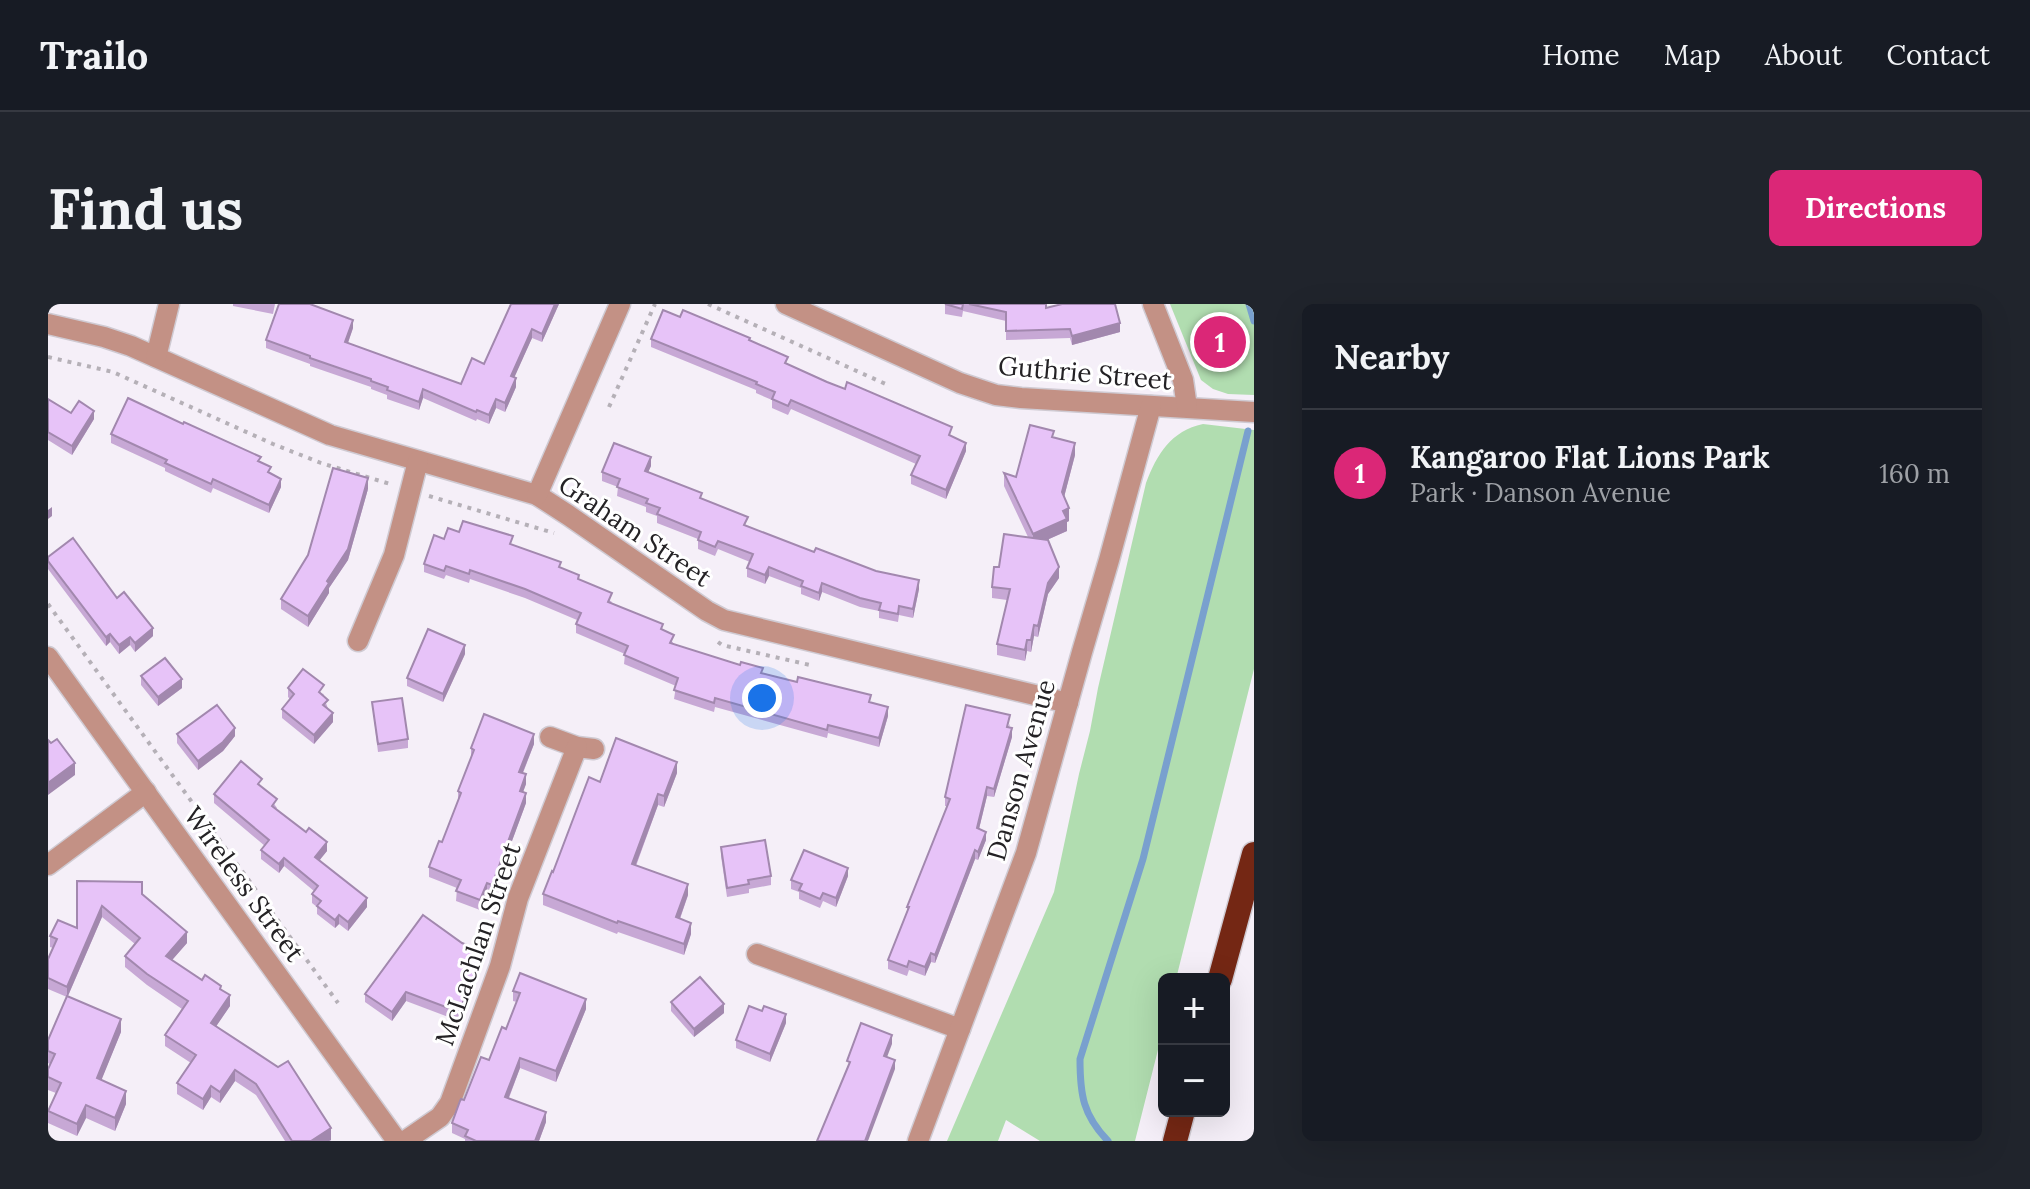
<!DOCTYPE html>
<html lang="en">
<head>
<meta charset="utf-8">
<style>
  body { margin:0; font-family:Lora,serif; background:#20242c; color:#f1f3f6 }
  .controls { position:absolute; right:24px; bottom:24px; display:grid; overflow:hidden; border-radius:12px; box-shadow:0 8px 32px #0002 }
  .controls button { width:72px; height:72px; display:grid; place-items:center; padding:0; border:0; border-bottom:2px solid #363941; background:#171b24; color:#f1f3f6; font:40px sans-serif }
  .you { position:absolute; left:714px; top:394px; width:28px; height:28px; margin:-20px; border:6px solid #fff; border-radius:50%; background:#1a73e8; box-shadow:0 0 0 12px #1a73e833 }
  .badge { display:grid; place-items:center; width:52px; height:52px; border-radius:50%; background:#db2777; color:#fff; font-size:26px; font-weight:700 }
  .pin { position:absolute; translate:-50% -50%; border:4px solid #fff; box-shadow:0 2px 8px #0006 }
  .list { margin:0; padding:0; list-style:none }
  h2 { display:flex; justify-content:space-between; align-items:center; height:104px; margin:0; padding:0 32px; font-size:34px }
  h2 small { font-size:26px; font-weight:400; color:#9ea1a6 }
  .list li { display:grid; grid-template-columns:52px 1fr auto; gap:24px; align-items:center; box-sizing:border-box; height:128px; padding:0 32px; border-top:2px solid #363941 }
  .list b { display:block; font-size:30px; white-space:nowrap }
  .list p { margin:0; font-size:26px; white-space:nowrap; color:#9ea1a6 }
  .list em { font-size:26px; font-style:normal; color:#9ea1a6 }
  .map { position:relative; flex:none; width:1206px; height:837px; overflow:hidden; border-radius:12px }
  header { display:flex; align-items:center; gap:48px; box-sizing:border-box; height:112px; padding:0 40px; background:#171b24; border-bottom:2px solid #363941 }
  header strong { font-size:38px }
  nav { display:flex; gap:44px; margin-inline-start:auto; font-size:28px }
  .intro { display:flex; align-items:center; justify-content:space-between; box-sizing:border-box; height:192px; padding:0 48px }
  h1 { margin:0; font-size:56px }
  .button { padding:20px 36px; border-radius:12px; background:#db2777; color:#fff; font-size:28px; font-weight:700 }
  main { display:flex; gap:48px; padding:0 48px }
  aside { flex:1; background:#171b24; border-radius:12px; box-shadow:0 8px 32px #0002 }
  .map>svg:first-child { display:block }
</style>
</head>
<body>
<header>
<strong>Trailo</strong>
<nav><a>Home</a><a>Map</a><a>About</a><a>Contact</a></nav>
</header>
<div class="intro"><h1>Find us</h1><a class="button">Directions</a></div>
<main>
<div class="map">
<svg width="1206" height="837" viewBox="0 0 1206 837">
  <rect width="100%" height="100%" fill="#f5eff8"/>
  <!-- green -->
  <g fill="#b1ddb0">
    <path d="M1122 0H1206V91L1180 90 1165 85 1153 76Z"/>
    <path d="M1155 120 1206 126V365L1128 675H1116V722L1087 837H992L958 816 950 837H899L1006 588 1031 470 1042 427 1050 384 1098 179C1109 150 1123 127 1155 120Z"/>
  </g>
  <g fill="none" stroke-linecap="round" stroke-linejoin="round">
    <!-- stream -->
    <g stroke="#79a0ce" stroke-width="7">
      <path d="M1201 0 1206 17"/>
      <path d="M1060 837C1035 811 1032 791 1032 755L1095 555 1200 127"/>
    </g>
    <!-- minor casing -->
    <g stroke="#cfcad2" stroke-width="23">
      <g id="minor">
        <path d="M738 0 912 79 948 91 973 94 1206 108"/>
        <path d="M1105 0 1135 76 1139 103"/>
        <path d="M0 20 56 33 83 42 282 131 489 191 520 211 659 307 676 316 1020 399"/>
        <path d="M108 53 121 0"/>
        <path d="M489 191 572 0"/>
        <path d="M310 337 346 251 370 157"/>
        <path d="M0 353 349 837"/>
        <path d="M502 433 529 443 546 445"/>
        <path d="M0 561 98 488"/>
        <path d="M709 650 912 725"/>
        <path d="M357 837 392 813 402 799 452 662 470 594 529 443"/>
        <path d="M870 837 978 549 1034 348 1061 256 1103 102"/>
      </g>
    </g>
    <!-- highway casing -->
    <g stroke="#cfcad2" stroke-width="27">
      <g id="highway">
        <path d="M1172 675 1206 550"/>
        <path d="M1127 837 1135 807"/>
      </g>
    </g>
    <!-- path -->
    <g stroke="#b5b0b7" stroke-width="4" stroke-dasharray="4 6" stroke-linecap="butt">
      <path d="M660 0 842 82"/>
      <path d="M0 53 65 68 225 140 273 159 342 180"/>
      <path d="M561 103 607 0"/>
      <path d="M381 192 506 229"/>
      <path d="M0 300 290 699"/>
      <path d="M670 338 674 341 762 361"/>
    </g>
    <!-- minor -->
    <use href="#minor" stroke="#c39185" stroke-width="20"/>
    <!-- highway -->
    <use href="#highway" stroke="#742714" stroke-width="24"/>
  </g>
  <!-- wall -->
  <g fill="#c7a8d5">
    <path d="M185 0H227L225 10 185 2Z"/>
    <path d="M463 0H511L494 38 484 34 466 73 468 83 457 108 448 104 441 120 429 115 428 117 375 94 371 106 339 95V91L323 85V83L262 62V60L218 44V36L305 24 300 39 413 80 436 60Z"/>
    <path d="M897 0H998V4L1072 28 1024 41 1022 34 958 36V17L915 7 914 13 897 10Z"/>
    <path d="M632 13 702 36 740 60 904 133 918 147 898 195 863 180V171L868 160 743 105 740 111 724 104V96L708 89V86L603 43V35Z"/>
    <path d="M0 95 23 109 46 115 24 151 0 136Z"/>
    <path d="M63 130 213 158 233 183 221 209 165 184 163 189 117 167V164L63 139Z"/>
    <path d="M1006 133 1027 151 1016 193 1021 217 1019 218V227L999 236 1011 274 1000 290 990 333 986 332 983 348 979 347 977 357 949 351V340L959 296 944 294V283L951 263 980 233 956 182V169L968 173Z"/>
    <path d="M603 162 600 168 654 195 699 223 766 248 871 285 865 314 851 311 850 318 831 314V307L812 303 774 288 771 297 753 290V284L721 272 717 280 699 273V264L702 258 670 245 667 252 650 245V235L609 219V212L598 208V203L569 192 570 183 554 177V168Z"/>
    <path d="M320 185 300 256 281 284V289L260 323 233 305V295Z"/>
    <path d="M411 228 465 241 513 264 564 298 563 299 615 326 626 340 715 369 823 399 840 412 831 443 780 429 779 434 667 403 666 408 626 395 628 382 576 360 577 350 528 329V320L529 316 477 294 422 275 421 279 398 271 396 275 376 268V260L396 235Z"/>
    <path d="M0 253 69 294 105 332 87 348 82 341 71 350 62 338 58 342 0 265Z"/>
    <path d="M417 350 395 398 359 382V374Z"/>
    <path d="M93 372 134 384 110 402 93 381Z"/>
    <path d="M240 384 276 390 275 391 285 418 266 440 234 414V405L242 395 240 393Z"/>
    <path d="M324 398 360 435V444L330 448Z"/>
    <path d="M962 420 961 424 964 433 946 493 939 492 931 525 938 536 930 556 927 555 887 659 883 658 877 672 861 666 859 672 840 665V656L859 607V603L899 502H897V493Z"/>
    <path d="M129 430 187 432 175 447 150 466 129 439Z"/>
    <path d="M486 440 475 469 478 480 475 488 478 499 444 591 439 589 432 606 408 597 409 584 381 573V563L394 538 410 497V487L423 454V444Z"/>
    <path d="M629 469 616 503 610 501 588 562 640 591 632 615 643 630 636 651 570 628 569 630 495 601V590L552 478Z"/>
    <path d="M214 483 229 504 228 505 279 547 271 556 319 603 300 627 291 620 287 624 269 610V603L264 599V590L266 587 236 562 231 569 213 555V546L217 542 166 499V490Z"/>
    <path d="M673 543 723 572V581L701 585V589L679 593 673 552Z"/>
    <path d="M800 572 788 603 775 597 772 604 751 595V588L743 585V576Z"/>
    <path d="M29 577 94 590 139 639 124 656 154 676 173 686 182 702 168 722 283 836 281 837H237L208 791 187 777 172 799 163 793 155 806 129 790V779L143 759 117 742V731L134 705 99 681 77 663V652L87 640 54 613 20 692 73 728 53 776 78 800 67 827 38 814 29 832 0 819V807L8 789 0 786V765L2 760 0 759V736L19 693 0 685V655L5 644 2 643V632L29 624Z"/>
    <path d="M435 656 411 717 358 697 344 717 317 698V690Z"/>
    <path d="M465 687 538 705 508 778 472 764 461 794 498 818 491 837H417V835L404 829V819L458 725 469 698 465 697Z"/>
    <path d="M623 698 676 709 646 733 623 707Z"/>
    <path d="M738 719 722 758 688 744V736Z"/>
  </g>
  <!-- shaded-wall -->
  <g fill="#a288ae">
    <path d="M507 0H511L494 38V30Z"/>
    <path d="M305 16V24L297 47V38Z"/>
    <path d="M1072 19V28L1024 41V32Z"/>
    <path d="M484 25V34L463 81V72Z"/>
    <path d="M468 74V83L457 108V99Z"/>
    <path d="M375 85V94L371 106V98Z"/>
    <path d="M448 95V104L441 120V111Z"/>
    <path d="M46 107V115L24 151V142Z"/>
    <path d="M918 139V147L898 195V186Z"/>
    <path d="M1027 139V151L1014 201V188Z"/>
    <path d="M603 153V162L597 175V167Z"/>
    <path d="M320 174V185L300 256 281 284V289L260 323V312L279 277Z"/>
    <path d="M233 175V183L221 209V201Z"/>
    <path d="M4 203V212L0 215V206Z"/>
    <path d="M1021 204V217L1019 218V227L985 242V230L1015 207Z"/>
    <path d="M721 263V272L717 280V271Z"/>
    <path d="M1011 263V274L1000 290 990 333V322L1000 279Z"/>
    <path d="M871 276V285L865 314V305Z"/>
    <path d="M774 279V288L771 297V289Z"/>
    <path d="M986 321V332L983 348V336Z"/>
    <path d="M105 324V332L87 348V339Z"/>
    <path d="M62 330V338L58 342V333Z"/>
    <path d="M82 333V341L71 350V341Z"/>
    <path d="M979 336V347L977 357V346Z"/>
    <path d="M417 341V350L395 398V390Z"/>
    <path d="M134 375V384L110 402V393Z"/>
    <path d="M840 403V412L831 443V434Z"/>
    <path d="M285 409V418L266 440V431Z"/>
    <path d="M187 424V432L175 447 150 466V457Z"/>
    <path d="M964 424V433L946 493V485Z"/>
    <path d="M486 430V440L471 478V468Z"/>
    <path d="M629 458V469L616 503V492Z"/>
    <path d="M27 459V471L0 491V479Z"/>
    <path d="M478 470V480L472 496V487Z"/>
    <path d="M939 483V492L929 533V524Z"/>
    <path d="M478 489V499L444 591V581Z"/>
    <path d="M610 490V501L584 571V560Z"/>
    <path d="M938 528V536L930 556V548Z"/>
    <path d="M279 538V547L267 562V553Z"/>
    <path d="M927 546V555L887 659V651Z"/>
    <path d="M236 554V562L231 569V560Z"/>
    <path d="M800 564V572L788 603V594Z"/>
    <path d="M439 579V589L432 606V596Z"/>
    <path d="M640 580V591L628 625V613Z"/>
    <path d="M319 594V603L300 627V618Z"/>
    <path d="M54 602V613L19 694V683Z"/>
    <path d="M291 611V620L287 624V616Z"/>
    <path d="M643 619V630L636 651V640Z"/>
    <path d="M139 628V639L118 663V652Z"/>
    <path d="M435 647V656L411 717V708Z"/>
    <path d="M883 649V658L877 672V663Z"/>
    <path d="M358 688V697L344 717V708Z"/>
    <path d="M182 691V702L163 730V719Z"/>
    <path d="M538 695V705L508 778V767Z"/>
    <path d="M676 700V709L646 733V725Z"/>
    <path d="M738 710V719L722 758V750Z"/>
    <path d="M73 715V728L49 787V774Z"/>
    <path d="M844 731V740L836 761V752Z"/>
    <path d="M472 754V764L457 803V793Z"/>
    <path d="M847 756V765L820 837H817Z"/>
    <path d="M187 766V777L172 799V788Z"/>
    <path d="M163 782V793L155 806V795Z"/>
    <path d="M78 787V800L67 827V814Z"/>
    <path d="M38 801V814L29 832V820Z"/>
    <path d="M498 808V818L491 837H487Z"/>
    <path d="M283 824V836L281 837H263Z"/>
  </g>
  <!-- building -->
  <g fill="#e7c3f8" stroke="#a288ae" stroke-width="2">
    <path d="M231 0H262L305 16 297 38 413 80 424 54 436 60 463 0H507L494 30 484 25 463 72 468 74 457 99 448 95 441 111 429 106 428 108 375 85 371 98 339 86 340 83 323 77V75L262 54V52L218 36Z"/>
    <path d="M897 0H915L914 5Z"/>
    <path d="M921 0H998V4L1014 0H1067L1072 19 1024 32 1022 25 958 27V8Z"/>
    <path d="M615 6 632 13 635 6 702 34 701 36 740 53 737 59 779 78 797 85 799 78 904 123 901 131 918 139 898 186 863 171 872 152 743 96 740 102 724 95 727 88 708 80 709 78 603 35Z"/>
    <path d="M80 94 135 120 136 118 213 153 210 157 223 163 220 168 233 175 221 201 165 175 163 180 117 159 119 156 63 130Z"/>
    <path d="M0 95 23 109 31 97 46 107 24 142 0 128Z"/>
    <path d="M982 121 1006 127 1004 133 1027 139 1014 188 1021 204 1015 207 1019 215 985 230 956 169 968 173Z"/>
    <path d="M566 139 603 153 597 167 654 189 652 194 700 213 696 221 766 248 768 244 828 267 871 276 865 305 851 302 850 310 831 306 833 299 812 294 774 279 771 289 753 282 755 277 721 263 717 271 699 264 705 250 670 237 667 243 650 236 653 228 609 210 612 204 598 199 600 195 569 183 572 175 554 168Z"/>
    <path d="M285 164 320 174 300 245 279 277 281 279 260 312 233 295 260 251Z"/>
    <path d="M415 217 465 232 462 240 513 258 511 263 531 271 530 275 564 289 560 298 615 320 613 325 626 331 622 339 692 361 693 358 715 364 713 369 749 378 750 373 823 391 821 398 840 403 831 434 780 421 779 426 667 394 666 399 626 386 630 374 576 351 580 342 528 320 533 309 477 285 422 266 421 270 398 262 396 267 376 260 386 231 396 235 400 224 411 228Z"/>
    <path d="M956 230 1000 236 1011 263 1000 279 990 322 986 321 983 336H979L977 346 949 340 962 285 944 283 946 263H951Z"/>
    <path d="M25 234 69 294 76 288 105 324 87 339 82 333 71 341 62 330 58 333 0 257V253Z"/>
    <path d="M380 325 417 341 395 390 359 374Z"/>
    <path d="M117 354 134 375 110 393 93 372Z"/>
    <path d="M255 365 276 381 271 388 280 396 275 401 285 409 266 431 234 405 246 390 240 384Z"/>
    <path d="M354 394 360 435 330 440 324 398Z"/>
    <path d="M169 401 187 424 175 438 150 457 129 430Z"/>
    <path d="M918 401 962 411 959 423 964 424 946 485 939 483 929 524 938 528 930 548 927 546 887 651 883 649 877 663 861 657 859 663 840 656 861 603H859L902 495 897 493Z"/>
    <path d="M436 410 486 430 471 468 478 470 472 487 478 489 444 581 439 579 432 596 408 587 413 576 381 563 391 537 394 538 413 489 410 487 426 446 423 444Z"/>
    <path d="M568 434 629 458 616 492 610 490 584 560 640 580 628 613 643 619 636 640 570 617 569 619 495 590 504 567 505 568 541 473 552 478Z"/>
    <path d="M9 435 27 459 0 479V436L3 439Z"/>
    <path d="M193 457 214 475 210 480 229 495 224 502 258 528 261 524 279 538 267 553 319 594 300 618 291 611 287 616 269 602 273 597 264 590 270 582 236 554 231 560 213 546 221 536 166 490Z"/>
    <path d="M717 536 723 572 700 576 701 580 679 584 673 543Z"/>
    <path d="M756 546 800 564 788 594 775 589 772 595 751 586 754 580 743 576Z"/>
    <path d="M29 577 94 578V590L139 628 118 652 154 676 157 671 173 682 172 685 182 691 163 719 230 763 240 757 283 824 263 837H244L208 780 187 766 172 788 163 782 155 795 129 779 148 751 117 731 140 697 99 670 77 652 92 634 54 602 19 683 0 674V655L9 635 2 632 10 616 29 624Z"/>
    <path d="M375 611 414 639 435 647 411 708 358 688 344 708 317 690Z"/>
    <path d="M472 669 538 695 508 767 472 754 457 793 498 808 487 837H428L417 832 420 826 404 819 412 797 413 795 416 796 433 753 441 756 454 723 458 725 472 689 465 687Z"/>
    <path d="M652 673 676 700 646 725 623 698Z"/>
    <path d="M19 692 73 715 49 774 78 787 67 814 38 801 29 820 0 807 13 779 0 773V765L7 750 0 747V736Z"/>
    <path d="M701 702 714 707 716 702 738 710 722 750 688 736Z"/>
    <path d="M813 719 844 731 836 752 847 756 817 837H769L802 758 799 757Z"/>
  </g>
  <g text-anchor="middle" stroke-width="6" stroke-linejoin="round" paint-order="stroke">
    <!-- street labels -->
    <g font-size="26" fill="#242225" stroke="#fff">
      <text transform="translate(1037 69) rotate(5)" y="9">Guthrie Street</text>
      <text transform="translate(587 227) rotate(34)" y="9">Graham Street</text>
      <text transform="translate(973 466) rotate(-74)" y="9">Danson Avenue</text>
      <text transform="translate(196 580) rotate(54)" y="9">Wireless Street</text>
      <text transform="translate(430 640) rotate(-71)" y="9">McLachlan Street</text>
    </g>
  </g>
</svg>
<div class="controls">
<button>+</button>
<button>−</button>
</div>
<div class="you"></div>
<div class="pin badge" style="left:1172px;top:38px">1</div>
</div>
<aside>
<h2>Nearby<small></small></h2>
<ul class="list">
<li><span class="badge">1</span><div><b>Kangaroo Flat Lions Park</b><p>Park · Danson Avenue</p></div><em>160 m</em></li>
</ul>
</aside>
</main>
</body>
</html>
